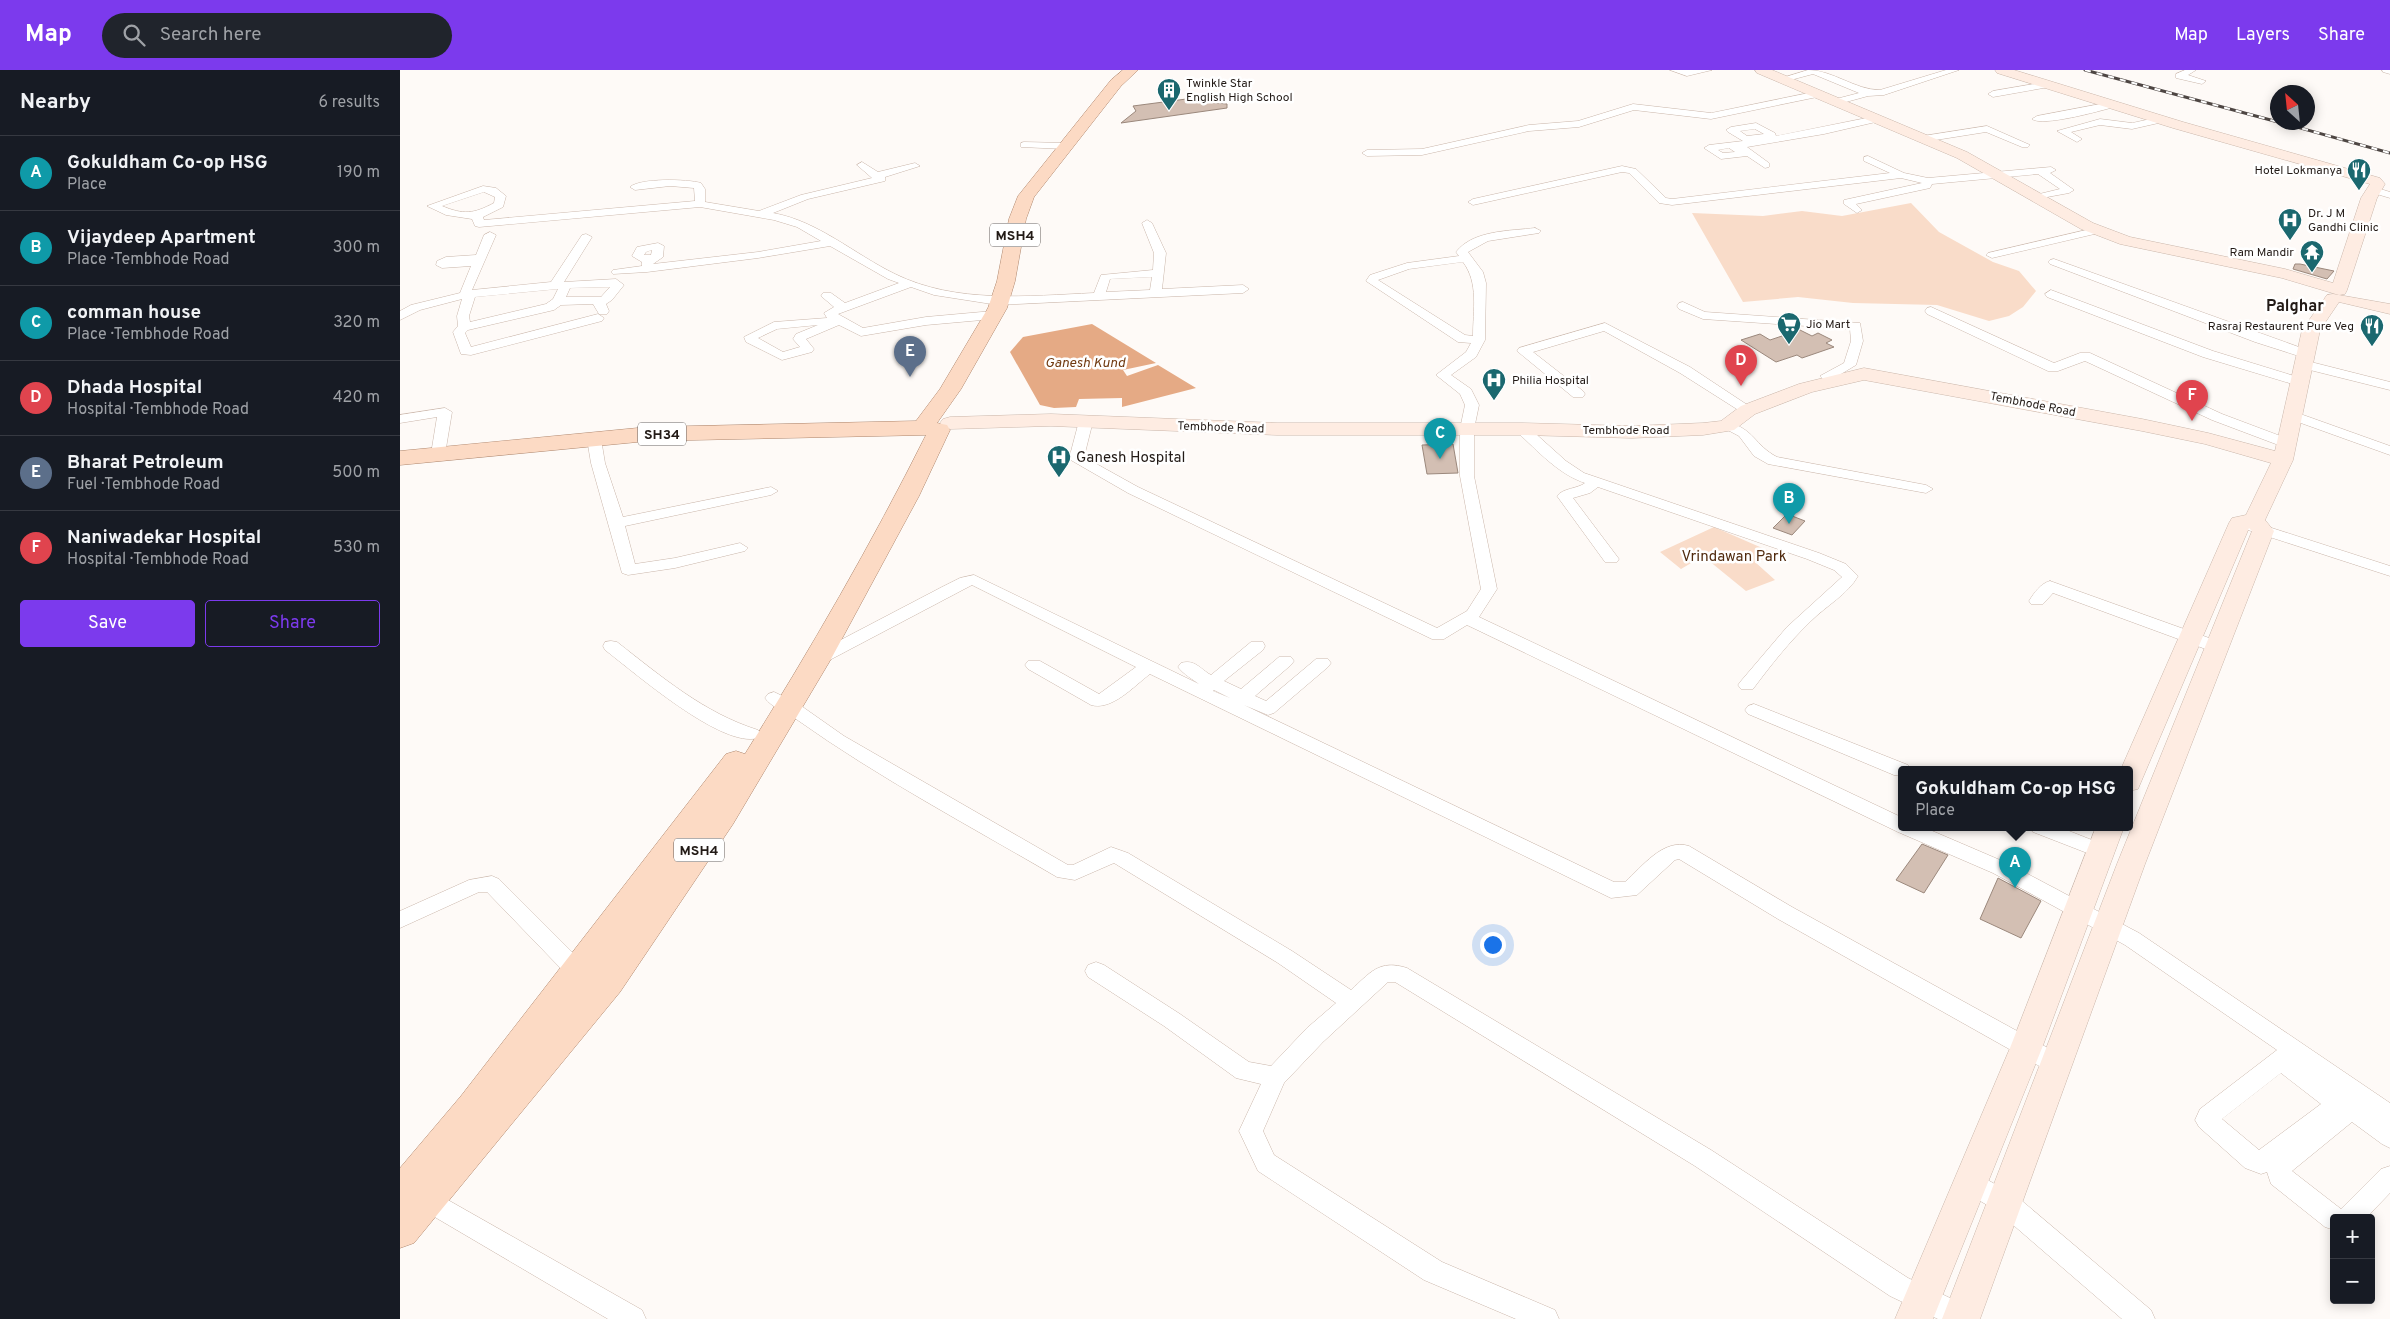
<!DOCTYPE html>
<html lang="en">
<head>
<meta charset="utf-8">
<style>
  body { margin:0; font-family:Overpass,sans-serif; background:#20242c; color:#f1f3f6 }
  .controls { position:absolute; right:15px; bottom:15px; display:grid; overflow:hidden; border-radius:5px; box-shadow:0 2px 12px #0003 }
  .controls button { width:45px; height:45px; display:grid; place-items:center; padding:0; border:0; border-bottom:1px solid #363941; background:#171b24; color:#f1f3f6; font:25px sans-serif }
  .compass { position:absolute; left:1870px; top:15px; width:45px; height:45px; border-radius:50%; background:#171b24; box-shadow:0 2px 12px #0003; rotate:333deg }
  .you { position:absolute; left:1092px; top:874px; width:18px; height:18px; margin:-12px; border:4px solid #fff; border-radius:50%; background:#1a73e8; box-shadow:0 0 0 8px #1a73e833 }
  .badge { display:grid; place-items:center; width:32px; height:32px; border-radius:50%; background:#7c3aed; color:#fff; font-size:16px; font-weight:700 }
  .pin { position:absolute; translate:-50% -41px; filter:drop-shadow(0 1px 2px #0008) }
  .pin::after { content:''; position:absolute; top:26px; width:18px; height:15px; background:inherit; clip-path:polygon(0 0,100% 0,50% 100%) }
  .popup { position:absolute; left:1498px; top:696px; width:235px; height:65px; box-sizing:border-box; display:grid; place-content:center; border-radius:5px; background:#171b24; filter:drop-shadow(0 1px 4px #0005); font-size:16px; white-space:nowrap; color:#9ea1a6 }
  .popup b { font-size:19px; color:#f1f3f6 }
  .popup::after { content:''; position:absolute; left:50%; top:100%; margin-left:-10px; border:10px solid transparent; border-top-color:#171b24 }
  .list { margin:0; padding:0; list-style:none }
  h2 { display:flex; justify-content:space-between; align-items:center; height:65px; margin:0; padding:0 20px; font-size:21px }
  h2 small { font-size:16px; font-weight:400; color:#9ea1a6 }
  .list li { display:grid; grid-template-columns:32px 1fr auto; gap:15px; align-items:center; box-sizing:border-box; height:75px; padding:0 20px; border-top:1px solid #363941 }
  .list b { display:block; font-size:19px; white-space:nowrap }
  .list p { margin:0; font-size:16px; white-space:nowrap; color:#9ea1a6 }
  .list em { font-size:16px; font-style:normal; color:#9ea1a6 }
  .actions { display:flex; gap:10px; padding:15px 20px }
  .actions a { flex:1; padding:11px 0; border:1px solid #7c3aed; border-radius:5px; text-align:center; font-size:18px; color:#7c3aed }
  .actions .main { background:#7c3aed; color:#fff }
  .icon { flex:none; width:28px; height:28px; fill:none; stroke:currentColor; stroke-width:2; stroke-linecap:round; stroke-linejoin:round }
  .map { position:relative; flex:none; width:1990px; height:1249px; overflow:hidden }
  header { display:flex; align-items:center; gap:30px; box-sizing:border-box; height:70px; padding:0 25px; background:#7c3aed; color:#fff }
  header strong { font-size:24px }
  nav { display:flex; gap:28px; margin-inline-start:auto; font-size:18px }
  .search { width:350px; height:45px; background:#20242c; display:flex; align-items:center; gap:12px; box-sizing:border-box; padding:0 18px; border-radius:28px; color:#9ea1a6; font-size:19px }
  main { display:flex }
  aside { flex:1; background:#171b24 }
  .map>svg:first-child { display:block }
</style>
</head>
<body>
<header>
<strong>Map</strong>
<div class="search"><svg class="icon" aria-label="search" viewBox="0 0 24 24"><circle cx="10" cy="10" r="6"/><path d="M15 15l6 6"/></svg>Search here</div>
<nav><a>Map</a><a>Layers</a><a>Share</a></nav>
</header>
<main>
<aside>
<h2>Nearby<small>6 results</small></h2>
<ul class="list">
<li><span class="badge" style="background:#0f9aa8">A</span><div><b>Gokuldham Co-op HSG</b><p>Place</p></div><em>190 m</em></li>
<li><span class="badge" style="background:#0f9aa8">B</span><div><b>Vijaydeep Apartment</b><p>Place · Tembhode Road</p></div><em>300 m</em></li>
<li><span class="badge" style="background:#0f9aa8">C</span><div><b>comman house</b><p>Place · Tembhode Road</p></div><em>320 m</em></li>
<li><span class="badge" style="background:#e0444e">D</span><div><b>Dhada Hospital</b><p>Hospital · Tembhode Road</p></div><em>420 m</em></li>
<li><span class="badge" style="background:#5c6f8a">E</span><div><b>Bharat Petroleum</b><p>Fuel · Tembhode Road</p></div><em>500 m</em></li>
<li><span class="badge" style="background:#e0444e">F</span><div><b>Naniwadekar Hospital</b><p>Hospital · Tembhode Road</p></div><em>530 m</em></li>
</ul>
<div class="actions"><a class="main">Save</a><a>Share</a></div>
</aside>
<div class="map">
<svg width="1990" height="1249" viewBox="0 0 1990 1249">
  <rect width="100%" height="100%" fill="#fefaf7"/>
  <!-- green -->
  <g fill="#f9dcc9">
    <path d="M1511 133 1539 162 1593 192 1619 201 1636 221 1623 237 1609 246 1589 251 1537 235 1453 233 1398 227 1343 232 1292 143 1363 146 1402 141 1442 146Z"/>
    <path d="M1314 457 1376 484 1355 492 1375 510 1346 521 1303 486 1281 499 1260 482Z"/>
  </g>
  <!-- water -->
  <path fill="#e5aa85" d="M692 254 756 293 723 300 727 306 758 295 796 318 722 337V328L679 329 676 337 654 338 640 335 610 282 623 267Z"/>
  <!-- building -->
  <g fill="#d3bfb3" stroke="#9b887c">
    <path d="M794 28 797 31 827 34V38L721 53 736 41 733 36Z"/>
    <path d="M1895 194H1900L1934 201 1927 209 1893 199Z"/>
    <path d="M1400 260 1412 266 1418 263 1432 270 1426 273 1434 277 1402 288 1397 285 1376 292 1341 270 1360 264 1370 270Z"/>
    <path d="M1053 374 1058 403 1027 404 1022 375Z"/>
    <path d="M1387 444 1405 451 1392 465 1373 458Z"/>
    <path d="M1522 774 1548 785 1524 823 1496 810Z"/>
    <path d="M1598 808 1641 831 1621 868 1580 849Z"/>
  </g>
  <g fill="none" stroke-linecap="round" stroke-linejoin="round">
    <!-- street casing -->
    <g stroke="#cab6aa" stroke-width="1">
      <g id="street">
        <path d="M1270 0H1312L1287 6Z"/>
        <path d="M1408 0C1433 0 1455 20 1480 20L1546 0H1559L1484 25 1468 26 1435 35 1432 34V30L1459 23 1413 4 1383 12 1379 9Z"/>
        <path d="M1785 0H1796L1788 5 1806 11 1802 14 1776 8V4Z"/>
        <path d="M1982 0H1990V4L1983 2Z"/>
        <path d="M1646 12 1649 13V17L1593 27 1588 24 1593 21Z"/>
        <path d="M1419 21 1424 24 1422 26 1311 49 1234 40 1179 57 1129 61 1022 85 967 86 962 83 967 80 1022 79 1129 55 1178 51 1233 34 1311 43Z"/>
        <path d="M1711 32 1714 33V37C1700 41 1642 57 1632 49L1637 46Z"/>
        <path d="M1477 46 1480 47V51L1424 64 1347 77 1369 93V97L1365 98 1347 86 1321 89 1304 78 1309 75 1343 71 1328 62 1326 60 1331 57 1356 53 1375 63 1376 66ZM1355 59 1364 64 1347 66 1340 61ZM1329 78 1335 82 1323 83 1318 80Z"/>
        <path d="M1760 47 1763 48V52L1732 59 1700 55 1671 62 1682 69 1677 72 1657 61 1700 49 1732 53Z"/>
        <path d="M1587 56 1630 75 1628 77H1622L1586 62 1523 72 1518 69 1523 66Z"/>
        <path d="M624 72 665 73 670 76 665 79 621 77V73Z"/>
        <path d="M1468 86 1504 103 1528 108 1651 97 1656 100 1650 103 1674 120 1669 123 1631 130V126L1660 119 1638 104 1532 114 1530 118 1456 134 1462 140 1457 143 1444 134V130L1522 113 1501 108 1272 135 1259 133 1229 103 1222 102 1073 135 1068 132 1073 129 1222 96 1236 99 1266 128 1272 129 1490 103 1464 91V87Z"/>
        <path d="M462 92 478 102 515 93 520 96 485 107V111L408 129 373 143C418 151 454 184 495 204 556 234 628 226 694 223L701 205 753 200 754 183 742 153 747 150 752 153 766 183 762 219 843 215 849 219 843 223 598 235 534 225 511 217 438 244 463 258 526 247 593 241 599 245 593 249 526 255 461 266 439 255 406 269 414 279 412 282 382 290 346 272 344 267 374 252 427 248 424 243 434 237 421 226 423 223H431L445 233 499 213 488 209 430 176 358 188 247 202 213 204 211 202 213 200 242 196V192L232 186 237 177 258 173 264 176 263 187 253 194 358 182 421 171 397 157 374 150 300 137 79 157 75 156 72 149 46 145 27 136 83 116 96 118 106 126 103 137 83 147 84 150 295 131 294 118 270 116 235 120 230 117C240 108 287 109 301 113L305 119V132L359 141 401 125 472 108 457 95ZM84 122 95 127 94 133C73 144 64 145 42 136ZM252 180 251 185H244L246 182ZM752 207 750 220 706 222 710 209ZM418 255 396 264 393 269 400 277 383 282 358 268 377 259Z"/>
        <path d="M1974 117 1990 122V128L1970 122 1969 120Z"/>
        <path d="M1699 157 1703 158V162L1592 188 1586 185 1588 183Z"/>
        <path d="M1135 158 1141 161 1139 163 1088 171 1068 182 1083 202 1086 213 1085 270 1076 287 1051 305 1071 319 1079 335 1074 359V406L1097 519 1079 547 1501 747V757H1523L1607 793 1739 863 1990 1033V1078L1982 1074 1952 1052 1892 1101 1941 1139 1981 1099 1990 1096V1123L1966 1148H1934V1160L1925 1157 1871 1114 1867 1102 1861 1104 1845 1098 1799 1057 1795 1050 1800 1039 1877 980 1725 875 1593 803 1498 762 1067 555 1044 569H1032L728 423 669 389 679 351 681 348H691L693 351 684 387 738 417 1037 558 1067 541 1081 519 1060 406V359L1065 335 1060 324 1036 305 1066 282 1071 273 1058 272 966 211 970 205 1007 193 1059 186 1056 182C1073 160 1110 161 1135 158ZM1063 192C1079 213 1073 240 1073 266L1065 265 978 210 1009 199ZM1881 1003 1921 1034 1859 1080 1822 1049Z"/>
        <path d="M90 162 96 165 72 220 151 212 182 165 186 164 192 167 164 212 216 209 224 215 212 230 206 234 209 241 207 244H199L193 234 161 235 154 240 68 260 65 263 71 277 198 244 204 248 202 251 71 285 61 284 53 262 58 256 57 246 62 229 20 240 0 250V241L11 235 60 223 71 196 42 198 36 195 37 191 46 187 76 185 84 165ZM210 217 201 227H166L170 218ZM158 219 153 229 146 234 70 252 69 246 75 227Z"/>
        <path d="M1654 189 1910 281 1911 284 1905 288 1855 272 1650 194 1648 192 1650 190Z"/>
        <path d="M1651 220 1813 281 1904 309 1906 312 1899 316 1803 287 1647 227 1645 224Z"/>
        <path d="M1283 232 1305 242 1460 253 1463 271 1456 295 1436 307 1439 310 1437 313H1427L1420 306 1444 293 1451 271 1450 259 1303 249 1279 239 1277 236 1279 233Z"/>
        <path d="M1531 237 1654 293 1680 283H1690L1822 344 1891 370 1893 373 1886 377 1881 376 1812 350 1685 291 1658 301H1648L1527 244 1525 241 1527 238Z"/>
        <path d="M1205 253 1290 297 1355 340 1348 344 1343 343 1280 303 1204 261 1133 282 1183 321 1185 324 1183 327H1173L1117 281 1119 278Z"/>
        <path d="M1903 290 1990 312V320L1898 297 1897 294 1898 291Z"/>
        <path d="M45 338 52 342 45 384 38 388 31 384 37 347 0 353V345Z"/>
        <path d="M1892 341 1990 376V385L1887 348 1885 345 1887 342Z"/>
        <path d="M1327 352C1355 359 1354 375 1377 387L1526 415 1533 419 1526 423 1368 394 1354 386 1339 366 1320 356Z"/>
        <path d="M1122 355 1127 356 1166 391 1184 403 1419 483 1446 494 1458 506C1448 524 1426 536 1411 551 1389 572 1371 595 1353 619H1341L1338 615 1341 611 1387 557 1442 507 1434 500 1407 489 1198 417 1190 423 1173 428 1219 489 1217 492H1205L1157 426C1163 418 1177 419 1185 413 1158 404 1138 381 1117 362L1115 359Z"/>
        <path d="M194 365 201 369 205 393 223 447 371 417 378 421 371 425 225 456 235 494 275 488 340 473 348 478 345 481 275 498 228 505 222 503 191 393 187 369Z"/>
        <path d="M1850 451 1990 496V506L1845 459 1842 456 1845 453Z"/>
        <path d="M574 505 799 614C794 610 783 604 778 597L781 593C795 589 800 599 811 605L851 572H863L865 576 863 580 824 611 841 619 879 587H891L894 591 891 595 855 626 866 631 916 589H928L931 593 928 597 874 643 868 645 844 635 1214 812H1225C1242 797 1263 768 1289 776L1392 837 1666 988 1669 995 1666 1002 1658 1005 1650 1002 1378 849 1279 789 1275 790 1237 825 1211 828 750 604C734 616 712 641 691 635L628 599 625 595 628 591H640L699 624 736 597 572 515 424 593H412L409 589 412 585 542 517 560 508ZM813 621 814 620 830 628Z"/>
        <path d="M1650 511 1823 573 1825 577 1823 581H1811L1653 523 1643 534H1631L1629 531C1634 523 1641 513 1650 511Z"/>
        <path d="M211 571 217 572C262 607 304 643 358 660L361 664 358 668C322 679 234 602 205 580L203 576 205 572Z"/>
        <path d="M374 622 397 633 444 666 668 795H673L711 777 728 783 892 881 951 920C970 903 979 889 1007 898L1311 1080 1508 1208 1571 1238 1574 1249H1538L1490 1226 1295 1096 995 912H988L923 972 884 1013 863 1061 874 1085 1042 1192 1155 1240 1159 1249H1116L1024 1210 858 1101 839 1061 861 1014 836 1008 764 956 688 907 685 901 688 895 696 892 704 895 780 944 849 992 871 996 907 958 936 933 878 893 714 793 675 810 657 807C570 756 479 708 396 649 387 643 371 637 365 628L368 624Z"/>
        <path d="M1354 634 1508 695 1510 699H1501V706L1494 705 1348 644 1345 640 1348 636Z"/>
        <path d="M1630 757H1659L1707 776 1710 781 1707 786 1700 788 1633 762Z"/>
        <path d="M92 806 99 809 185 895 193 898 196 904 193 910 185 913 170 908 87 822H79L0 858V841L69 810Z"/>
        <path d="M1571 1101 1615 1125 1751 1240 1755 1249H1722L1597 1141 1562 1120 1559 1112 1562 1104Z"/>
        <path d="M25 1117 242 1240 246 1249H208L16 1136 13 1128 16 1120Z"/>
      </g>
    </g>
    <!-- secondary casing -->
    <g stroke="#cab6aa" stroke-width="1">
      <g id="secondary">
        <path d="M1355 0H1372L1567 82 1693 153 1730 167 1885 199 1933 213 1961 128 1970 114 1773 58 1597 3 1595 0H1614L1783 52 1980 108 1985 114 1977 128 1947 220 1945 224 1939 225 1882 208 1720 174 1681 159 1557 88 1357 3Z"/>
        <path d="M1933 224 1990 234V244L1939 232 1920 260 1893 390 1865 450 1874 461 1745 794 1580 1249H1542L1717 794 1852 461 1849 458 1738 719 1729 721V699H1721L1829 453 1832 448 1846 445 1871 393 1805 374 1742 361 1464 310 1412 322 1355 344 1334 360 1303 365 1232 368 1122 365H877L651 356 550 359 543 357 540 353 543 349 550 347 651 344 877 353H1122L1232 356 1303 353 1321 351 1341 336 1399 314 1464 298 1742 349 1808 363 1875 381 1902 260 1927 225Z"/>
        <path d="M1696 757H1724L1642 978 1533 1249H1495L1610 978Z"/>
      </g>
    </g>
    <!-- primary casing -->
    <g stroke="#af876e" stroke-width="1">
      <path id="primary" d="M723 0H738L721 16 634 127 626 149 615 211 607 238 561 319 537 353 547 355 550 360 519 426 431 589 333 754 220 922 14 1173 0 1178V1098L61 1026 326 684 336 681 345 684C410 580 471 475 526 365L248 371 0 395V381L248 357 516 351 540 319 588 238 597 211 609 149 618 126 711 10Z"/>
    </g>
    <!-- street -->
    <use href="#street" fill="#fff" fill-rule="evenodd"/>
    <!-- secondary -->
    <use href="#secondary" fill="#feece2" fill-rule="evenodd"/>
    <!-- primary -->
    <use href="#primary" fill="#fcdac4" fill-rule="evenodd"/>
    <!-- rail casing -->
    <g stroke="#4e4643" stroke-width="3">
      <g id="rail">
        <path d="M1685 0 1878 52"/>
        <path d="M1879 52 1990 83"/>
      </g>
    </g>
    <!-- rail -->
    <use href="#rail" stroke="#fff" stroke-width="2" stroke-dasharray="6" stroke-linecap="butt"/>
  </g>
  <!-- icons -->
  <defs>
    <g id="building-pin" transform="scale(1.25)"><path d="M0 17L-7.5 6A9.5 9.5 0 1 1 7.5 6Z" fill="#1b686f" stroke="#fff"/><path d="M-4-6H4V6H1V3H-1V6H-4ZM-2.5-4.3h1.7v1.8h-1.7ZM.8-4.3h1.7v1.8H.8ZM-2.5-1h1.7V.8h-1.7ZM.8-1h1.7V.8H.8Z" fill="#fff"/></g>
    <g id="restaurant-pin" transform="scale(1.25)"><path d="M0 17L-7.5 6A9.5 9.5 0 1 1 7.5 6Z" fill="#1b686f" stroke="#fff"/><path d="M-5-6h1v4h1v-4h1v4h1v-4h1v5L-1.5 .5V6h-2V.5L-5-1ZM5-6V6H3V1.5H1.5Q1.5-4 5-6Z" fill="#fff"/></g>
    <g id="hospital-pin" transform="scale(1.25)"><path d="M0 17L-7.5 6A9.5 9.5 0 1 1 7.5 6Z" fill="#1b686f" stroke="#fff"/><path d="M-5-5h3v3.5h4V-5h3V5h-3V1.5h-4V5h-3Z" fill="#fff"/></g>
    <g id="temple-pin" transform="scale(1.25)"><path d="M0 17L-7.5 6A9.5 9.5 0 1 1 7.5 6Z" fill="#1b686f" stroke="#fff"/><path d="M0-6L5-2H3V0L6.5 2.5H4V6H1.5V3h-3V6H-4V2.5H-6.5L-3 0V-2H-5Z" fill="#fff"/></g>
    <g id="supermarket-pin" transform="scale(1.25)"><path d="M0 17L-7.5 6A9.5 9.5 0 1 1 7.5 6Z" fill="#1b686f" stroke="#fff"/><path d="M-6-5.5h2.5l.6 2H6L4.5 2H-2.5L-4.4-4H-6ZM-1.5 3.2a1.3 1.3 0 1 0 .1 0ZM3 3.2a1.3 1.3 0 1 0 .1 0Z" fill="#fff"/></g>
  </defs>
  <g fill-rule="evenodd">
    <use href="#building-pin" x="769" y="20"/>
    <use href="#restaurant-pin" x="1959" y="100"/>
    <use href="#hospital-pin" x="1890" y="150"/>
    <use href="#temple-pin" x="1912" y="182"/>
    <use href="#supermarket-pin" x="1389" y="254"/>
    <use href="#restaurant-pin" x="1972" y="256"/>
    <use href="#hospital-pin" x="1094" y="310"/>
    <use href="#hospital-pin" x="659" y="387"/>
  </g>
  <g text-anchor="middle" stroke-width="5" stroke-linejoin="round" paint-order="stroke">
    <!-- far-poi labels -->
    <g font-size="12" fill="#231b17" stroke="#fff" text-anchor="start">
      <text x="786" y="17">Twinkle Star<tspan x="786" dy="14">English High School</tspan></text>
      <text x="1942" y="104" text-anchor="end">Hotel Lokmanya</text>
      <text x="1908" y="147">Dr. J M<tspan x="1908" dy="14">Gandhi Clinic</tspan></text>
      <text x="1894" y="186" text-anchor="end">Ram Mandir</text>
      <text x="1406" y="258">Jio Mart</text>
      <text x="1954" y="260" text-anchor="end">Rasraj Restaurent Pure Veg</text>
      <text x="1112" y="314">Philia Hospital</text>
    </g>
    <!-- far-street labels -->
    <g font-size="12" fill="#231b17" stroke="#fff">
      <text transform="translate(1633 334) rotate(11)" y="4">Tembhode Road</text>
      <text transform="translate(821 357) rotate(2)" y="4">Tembhode Road</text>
      <text x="1226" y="364">Tembhode Road</text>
    </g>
    <!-- shield labels -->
    <g fill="#fff" stroke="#655f5d" stroke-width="1">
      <rect x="590" y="153.5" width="50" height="23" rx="4"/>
      <rect x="238" y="352.5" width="48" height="23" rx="4"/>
      <rect x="274" y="768.5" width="50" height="23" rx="4"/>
    </g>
    <g font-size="14" font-weight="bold" fill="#231b17">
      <text x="615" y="170">MSH4</text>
      <text x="262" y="369">SH34</text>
      <text x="299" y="785">MSH4</text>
    </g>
    <!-- far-water labels -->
    <g font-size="14" font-style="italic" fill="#713b12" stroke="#fff">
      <text x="685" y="297">Ganesh Kund</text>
    </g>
    <!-- poi labels -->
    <g font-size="15" fill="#231b17" stroke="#fff" text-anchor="start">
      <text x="676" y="392">Ganesh Hospital</text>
    </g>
    <!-- park labels -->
    <g font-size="15" fill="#502a0e" stroke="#fff">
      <text x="1334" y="491">Vrindawan Park</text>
    </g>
    <!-- far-district labels -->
    <g font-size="16" font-weight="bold" fill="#231b17" stroke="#fff">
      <text x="1895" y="241">Palghar</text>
    </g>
  </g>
</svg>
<div class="controls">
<button>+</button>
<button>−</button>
</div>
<svg class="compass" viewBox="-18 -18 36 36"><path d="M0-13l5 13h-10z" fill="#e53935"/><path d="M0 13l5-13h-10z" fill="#9ea1a6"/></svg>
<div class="you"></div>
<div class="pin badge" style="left:1615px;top:818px;background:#0f9aa8">A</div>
<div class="popup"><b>Gokuldham Co-op HSG</b>Place</div>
<div class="pin badge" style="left:1389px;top:454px;background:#0f9aa8">B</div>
<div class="pin badge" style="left:1040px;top:389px;background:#0f9aa8">C</div>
<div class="pin badge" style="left:1341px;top:316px;background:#e0444e">D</div>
<div class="pin badge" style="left:510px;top:307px;background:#5c6f8a">E</div>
<div class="pin badge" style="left:1792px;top:351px;background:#e0444e">F</div>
</div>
</main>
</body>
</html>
